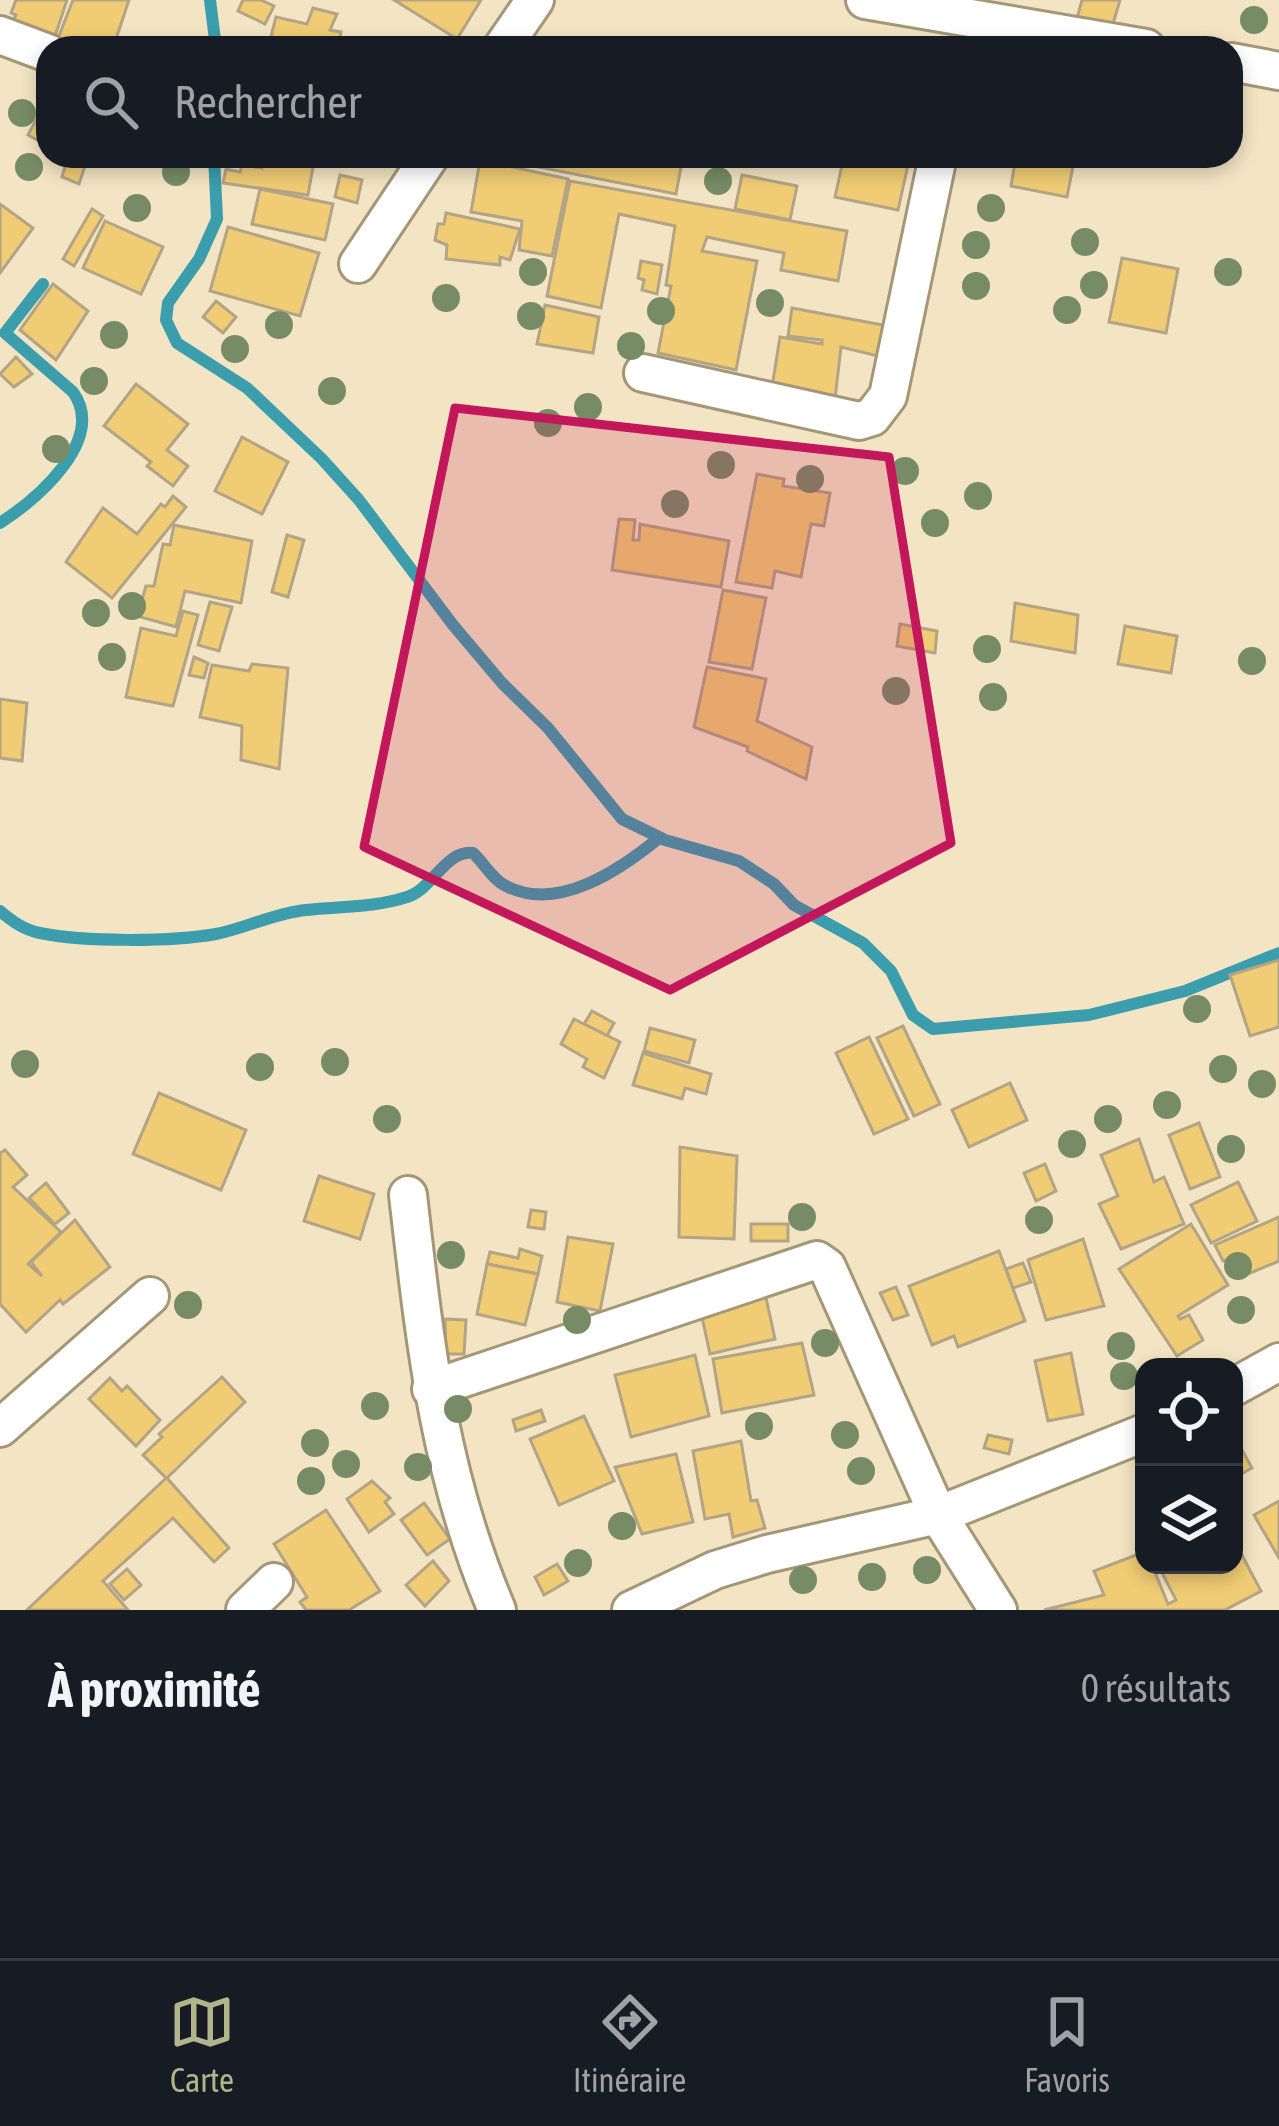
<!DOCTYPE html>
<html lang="fr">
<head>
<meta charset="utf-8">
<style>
  body { margin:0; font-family:"Asap Condensed",sans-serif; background:#20242c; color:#f1f3f6 }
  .controls { position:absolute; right:36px; bottom:36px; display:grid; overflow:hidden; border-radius:24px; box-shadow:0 6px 18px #0003 }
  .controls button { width:108px; height:108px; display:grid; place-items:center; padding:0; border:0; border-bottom:3px solid #363941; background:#171b24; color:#f1f3f6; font:60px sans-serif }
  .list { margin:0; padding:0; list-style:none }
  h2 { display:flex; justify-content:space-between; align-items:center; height:156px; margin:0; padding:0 48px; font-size:51px }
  h2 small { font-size:39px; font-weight:400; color:#9ea1a6 }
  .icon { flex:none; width:66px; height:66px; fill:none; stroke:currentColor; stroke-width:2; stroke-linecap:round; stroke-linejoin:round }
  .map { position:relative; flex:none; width:1279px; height:1610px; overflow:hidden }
  .search { position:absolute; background:#171b24; box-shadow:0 6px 18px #0003; left:36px; right:36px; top:36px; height:132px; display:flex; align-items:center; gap:30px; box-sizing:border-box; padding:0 42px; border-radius:36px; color:#9ea1a6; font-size:45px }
  .sheet { height:348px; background:#171b24 }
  nav { display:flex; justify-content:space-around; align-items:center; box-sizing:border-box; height:168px; border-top:3px solid #363941; background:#171b24; font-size:33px; color:#9ea1a6 }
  nav a { display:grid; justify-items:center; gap:6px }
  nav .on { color:#b2b489 }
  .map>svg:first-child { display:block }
</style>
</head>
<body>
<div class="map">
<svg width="1279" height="1610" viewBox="0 0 1279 1610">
  <rect width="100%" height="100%" fill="#f3e5c3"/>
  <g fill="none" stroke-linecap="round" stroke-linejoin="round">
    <!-- stream -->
    <g stroke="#3c9dad" stroke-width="12">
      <path d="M210 0 216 48"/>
      <path d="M214 156 217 219 199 259 168 303 166 320 177 343 247 388 321 458 359 500 453 625 502 683 548 728 622 819 665 840 739 861 774 884 794 905 863 943 891 971 913 1015 933 1029 1089 1015 1185 991 1279 953"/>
      <path d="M0 523C37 499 107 440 73 392L5 333 43 284"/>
      <path d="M0 911C12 921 24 930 40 933 84 942 171 942 216 934 246 928 275 913 306 910 340 906 373 908 407 897 433 889 445 850 473 853 484 863 493 880 506 886 558 913 621 869 659 838"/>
    </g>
  </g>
  <!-- building -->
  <g fill="#f0cc74" stroke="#b2a485" stroke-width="3">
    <path d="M16 0H67L51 48 7 33 16 15 11 13Z"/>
    <path d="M73 0H129L113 48H84L57 41Z"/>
    <path d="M243 0H261L274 6 265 24 238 11Z"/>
    <path d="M394 0H481L457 39Z"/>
    <path d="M1082 0H1120L1112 27 1076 22Z"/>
    <path d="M313 8 337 14 330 30 341 32 338 48H268L276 17 307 24Z"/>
    <path d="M48 98V146L28 135Z"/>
    <path d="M264 156H315L308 195 223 183 226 169 240 172 242 165 262 168Z"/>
    <path d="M482 156H683L676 194Z"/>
    <path d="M844 156H910L898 210 835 197Z"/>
    <path d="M1016 156H1075L1067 197 1011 186Z"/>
    <path d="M67 160 85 166 79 184 62 177Z"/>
    <path d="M480 160 568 179 552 256 519 250 522 221 471 212Z"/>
    <path d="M340 175 362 180 357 203 335 197Z"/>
    <path d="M742 175 797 186 790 220 735 209Z"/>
    <path d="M570 181 847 231 838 281 781 270 784 253 707 237 702 251 757 261 736 370 658 353 671 286 666 285 675 226 619 214 601 308 547 296Z"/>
    <path d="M260 189 333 204 325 240 252 224Z"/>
    <path d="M0 204 33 228 0 273Z"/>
    <path d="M92 209 103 216 74 266 63 259Z"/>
    <path d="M446 213 520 229 510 260 500 257V265L446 259 447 245 435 240 438 224H444Z"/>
    <path d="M105 221 163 247 141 294 83 268Z"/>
    <path d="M228 227 319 253 300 316 210 291Z"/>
    <path d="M1122 258 1178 269 1166 333 1109 322Z"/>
    <path d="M641 261 662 265 657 294 642 290 644 280 638 278Z"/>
    <path d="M53 284 88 311 56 360 20 330Z"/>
    <path d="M216 301 236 317 223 333 203 317Z"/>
    <path d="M545 305 599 317 593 353 537 344Z"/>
    <path d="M792 308 888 326 882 357 841 347 835 399 772 387 780 337 822 344V340L788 336Z"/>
    <path d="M16 357 32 374 14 387 0 374Z"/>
    <path d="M136 384 188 424 167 450 188 466 173 486 147 466 151 462 104 426Z"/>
    <path d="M242 437 288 462 262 514 215 491Z"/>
    <path d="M757 474 784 479 783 486 830 493 824 526 811 524 801 577 775 571 772 588 736 582Z"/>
    <path d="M173 496 186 507 112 598 66 562 103 508 137 534 161 504 165 507Z"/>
    <path d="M619 519 635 520 633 540H639L640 524 729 541 721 587 612 570Z"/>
    <path d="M174 525 252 541 241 603 185 591 176 627 137 616 146 586H154L163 544 170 545Z"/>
    <path d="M287 535 304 540 288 597 272 592Z"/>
    <path d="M723 590 766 598 752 669 709 662Z"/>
    <path d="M210 602 232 607 219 651 198 645Z"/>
    <path d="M1015 603 1078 615 1075 653 1011 641Z"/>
    <path d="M183 611 198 615 173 706 126 697 141 628 176 636Z"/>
    <path d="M900 624 937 631 935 653 897 646Z"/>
    <path d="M1125 626 1177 636 1171 673 1118 664Z"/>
    <path d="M194 657 208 663 204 678 189 675Z"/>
    <path d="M252 664 288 668 279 769 241 760 242 726 200 717 212 665 249 671Z"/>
    <path d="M707 667 766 679 757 721 812 747 806 779 747 751 748 747 694 727Z"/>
    <path d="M0 699 27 703 22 761 0 758Z"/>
    <path d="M1279 960V1027L1250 1036 1230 975Z"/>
    <path d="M592 1011 614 1023 607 1036 584 1024Z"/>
    <path d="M574 1019 620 1042 604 1078 583 1067 587 1059 561 1044Z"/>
    <path d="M903 1026 940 1104 914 1116 877 1038Z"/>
    <path d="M650 1028 695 1040 689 1063 644 1051Z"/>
    <path d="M869 1037 908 1119 874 1134 836 1053Z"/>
    <path d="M643 1053 711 1074 706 1094 685 1088 682 1099 633 1085Z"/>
    <path d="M1010 1083 1027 1120 969 1147 952 1110Z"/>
    <path d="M159 1093 246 1130 221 1190 133 1154Z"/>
    <path d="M1199 1123 1220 1177 1190 1189 1169 1135Z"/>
    <path d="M1139 1139 1154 1182 1164 1177 1184 1224 1121 1249 1099 1204 1118 1196 1101 1155Z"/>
    <path d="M680 1147 737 1156 734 1239 679 1237Z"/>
    <path d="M5 1150 27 1175 13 1187 61 1232 28 1264 42 1276 31 1262 75 1220 110 1267 63 1304 60 1300 26 1332 0 1304V1153Z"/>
    <path d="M1045 1164 1056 1191 1036 1201 1024 1173Z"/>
    <path d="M319 1176 374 1194 360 1239 304 1221Z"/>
    <path d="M1238 1182 1257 1221 1211 1243 1191 1205Z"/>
    <path d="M46 1183 69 1213 55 1224 29 1198Z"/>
    <path d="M531 1210 546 1212 544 1229 528 1227Z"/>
    <path d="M1279 1217V1261L1248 1274 1240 1256 1223 1261 1215 1245Z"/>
    <rect x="751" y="1224" width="37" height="17"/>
    <path d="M1191 1224 1228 1285 1178 1316 1180 1319 1189 1315 1203 1340 1177 1356 1119 1269Z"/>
    <path d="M568 1237 613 1244 600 1311 557 1302Z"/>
    <path d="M1083 1239 1104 1306 1046 1320 1028 1260Z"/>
    <path d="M520 1249 542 1256 538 1274 487 1264 490 1252 518 1258Z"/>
    <path d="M999 1251 1025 1321 958 1347 954 1336 932 1345 909 1286Z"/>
    <path d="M1023 1263 1031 1282 1013 1288 1006 1269Z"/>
    <path d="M487 1264 538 1274 525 1325 477 1314Z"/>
    <path d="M896 1287 908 1315 893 1320 880 1293Z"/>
    <path d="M765 1293 775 1339 710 1354 700 1308Z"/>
    <path d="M445 1319 466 1320 464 1354H446Z"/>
    <path d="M802 1343 814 1395 722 1413 713 1359Z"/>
    <path d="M1071 1353 1083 1414 1048 1421 1035 1361Z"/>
    <path d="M695 1355 709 1416 631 1437 615 1375Z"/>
    <path d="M222 1377 245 1402 167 1478 229 1548 214 1562 173 1518 103 1581 128 1610H27L166 1478 143 1455 162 1437 159 1434Z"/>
    <path d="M110 1378 122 1391 127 1386 160 1420 136 1446 89 1399Z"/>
    <path d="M541 1410 545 1421 516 1431 513 1420Z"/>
    <path d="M584 1416 614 1481 559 1505 530 1439Z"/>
    <path d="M988 1435 1012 1440 1009 1454 984 1448Z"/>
    <path d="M741 1441 751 1501 757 1500 765 1528 733 1537 729 1514 705 1519 693 1451Z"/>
    <path d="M1242 1450 1252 1468 1234 1478V1454Z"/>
    <path d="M676 1454 693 1522 642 1534 615 1467Z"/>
    <path d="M372 1481 390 1498 385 1502 394 1514 369 1532 347 1499Z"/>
    <path d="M1279 1501V1558L1254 1515Z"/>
    <path d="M424 1503 450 1539 427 1555 401 1520Z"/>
    <path d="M326 1510 380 1591 349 1610H306L300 1602 307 1597 274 1544Z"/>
    <path d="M1234 1540 1261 1591 1225 1610H1044L1104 1595 1094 1571 1144 1552V1565H1152L1168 1604 1176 1600 1158 1565H1234Z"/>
    <path d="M433 1561 449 1581 425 1606 406 1585Z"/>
    <path d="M557 1564 568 1581 544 1595 535 1577Z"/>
    <path d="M127 1569 141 1585 124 1600 110 1584Z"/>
  </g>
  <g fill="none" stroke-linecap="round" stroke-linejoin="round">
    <!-- street casing -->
    <g stroke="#a49777" stroke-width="42">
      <g id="street">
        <path d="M865 0 1146 48"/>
        <path d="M0 35 48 53"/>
        <path d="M502 48 535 0"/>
        <path d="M1231 62 1279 71"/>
        <path d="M358 264 430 156"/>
        <path d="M643 373 859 421 872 417 888 396 938 156"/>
        <path d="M408 1195C425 1342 438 1472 497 1610"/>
        <path d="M1234 1387 1279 1362"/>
        <path d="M431 1389 817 1260 827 1267 938 1515 998 1610"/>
        <path d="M0 1428 150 1296"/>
        <path d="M245 1610 274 1582"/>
        <path d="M631 1610 715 1570 767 1554 938 1515 1144 1433"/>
      </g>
    </g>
    <!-- street -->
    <use href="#street" stroke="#fff" stroke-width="36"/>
  </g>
  <!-- trees -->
  <g fill="#778c66">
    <circle cx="1254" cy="20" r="14"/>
    <circle cx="22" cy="113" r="14"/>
    <circle cx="29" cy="167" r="14"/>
    <circle cx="176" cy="172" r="14"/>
    <circle cx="718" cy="181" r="14"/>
    <circle cx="137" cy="208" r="14"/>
    <circle cx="991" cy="208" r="14"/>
    <circle cx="1085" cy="242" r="14"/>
    <circle cx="976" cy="245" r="14"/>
    <circle cx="533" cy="272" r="14"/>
    <circle cx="1228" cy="272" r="14"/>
    <circle cx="1094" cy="285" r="14"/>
    <circle cx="976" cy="286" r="14"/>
    <circle cx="446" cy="298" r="14"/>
    <circle cx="770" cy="303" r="14"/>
    <circle cx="1067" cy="310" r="14"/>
    <circle cx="661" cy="311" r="14"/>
    <circle cx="531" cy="316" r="14"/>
    <circle cx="279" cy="325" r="14"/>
    <circle cx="114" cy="335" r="14"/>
    <circle cx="631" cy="346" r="14"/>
    <circle cx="235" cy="349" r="14"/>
    <circle cx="94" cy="381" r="14"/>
    <circle cx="332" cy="391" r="14"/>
    <circle cx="588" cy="407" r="14"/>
    <circle cx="548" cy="423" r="14"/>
    <circle cx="56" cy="449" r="14"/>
    <circle cx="721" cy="465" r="14"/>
    <circle cx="905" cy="471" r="14"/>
    <circle cx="810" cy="479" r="14"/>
    <circle cx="978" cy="496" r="14"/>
    <circle cx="675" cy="504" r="14"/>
    <circle cx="935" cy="523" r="14"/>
    <circle cx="132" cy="606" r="14"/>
    <circle cx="96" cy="613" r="14"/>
    <circle cx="987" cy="649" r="14"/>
    <circle cx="112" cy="657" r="14"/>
    <circle cx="1252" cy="661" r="14"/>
    <circle cx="896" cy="691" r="14"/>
    <circle cx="993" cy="697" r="14"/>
    <circle cx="1197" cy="1009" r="14"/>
    <circle cx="335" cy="1062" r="14"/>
    <circle cx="25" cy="1064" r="14"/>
    <circle cx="260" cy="1067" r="14"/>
    <circle cx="1223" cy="1069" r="14"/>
    <circle cx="1262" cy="1084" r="14"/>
    <circle cx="1167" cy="1105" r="14"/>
    <circle cx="387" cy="1119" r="14"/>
    <circle cx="1108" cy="1119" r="14"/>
    <circle cx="1072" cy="1144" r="14"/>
    <circle cx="1231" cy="1149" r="14"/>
    <circle cx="802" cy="1217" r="14"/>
    <circle cx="1039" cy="1220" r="14"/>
    <circle cx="451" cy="1255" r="14"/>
    <circle cx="1238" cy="1266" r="14"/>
    <circle cx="188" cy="1305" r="14"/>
    <circle cx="1241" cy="1310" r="14"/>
    <circle cx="577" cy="1320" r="14"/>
    <circle cx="825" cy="1343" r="14"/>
    <circle cx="1121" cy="1346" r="14"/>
    <circle cx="1124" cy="1376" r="14"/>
    <circle cx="375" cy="1406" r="14"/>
    <circle cx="458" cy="1409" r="14"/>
    <circle cx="759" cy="1426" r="14"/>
    <circle cx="845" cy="1435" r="14"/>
    <circle cx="315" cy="1443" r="14"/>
    <circle cx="346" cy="1464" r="14"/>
    <circle cx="418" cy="1467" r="14"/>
    <circle cx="861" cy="1471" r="14"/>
    <circle cx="311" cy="1481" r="14"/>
    <circle cx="622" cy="1526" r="14"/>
    <circle cx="578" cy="1563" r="14"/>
    <circle cx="927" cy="1570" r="14"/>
    <circle cx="872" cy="1577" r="14"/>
    <circle cx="803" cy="1580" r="14"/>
  </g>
  <!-- marked area -->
  <path fill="#c2185b" fill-opacity="0.2" stroke="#c2185b" stroke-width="9" stroke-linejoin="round" d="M455 408 889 457 951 843 670 990 364 847Z"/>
</svg>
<div class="controls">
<button><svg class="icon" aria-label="locate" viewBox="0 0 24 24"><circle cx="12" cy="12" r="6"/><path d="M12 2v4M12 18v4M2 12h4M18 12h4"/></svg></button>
<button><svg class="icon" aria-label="layers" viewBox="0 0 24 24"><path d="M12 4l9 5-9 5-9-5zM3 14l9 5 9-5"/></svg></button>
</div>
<div class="search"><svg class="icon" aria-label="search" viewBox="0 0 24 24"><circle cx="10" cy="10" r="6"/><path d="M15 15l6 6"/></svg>Rechercher</div>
</div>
<section class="sheet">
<h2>À proximité<small>0 résultats</small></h2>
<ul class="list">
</ul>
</section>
<nav>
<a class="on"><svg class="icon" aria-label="map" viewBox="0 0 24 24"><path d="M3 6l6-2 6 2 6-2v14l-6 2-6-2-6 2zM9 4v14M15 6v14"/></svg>Carte</a>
<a><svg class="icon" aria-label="directions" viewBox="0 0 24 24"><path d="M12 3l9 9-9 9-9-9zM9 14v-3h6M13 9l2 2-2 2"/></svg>Itinéraire</a>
<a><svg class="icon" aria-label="saved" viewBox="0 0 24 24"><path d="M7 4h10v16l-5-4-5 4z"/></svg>Favoris</a>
</nav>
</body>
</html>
